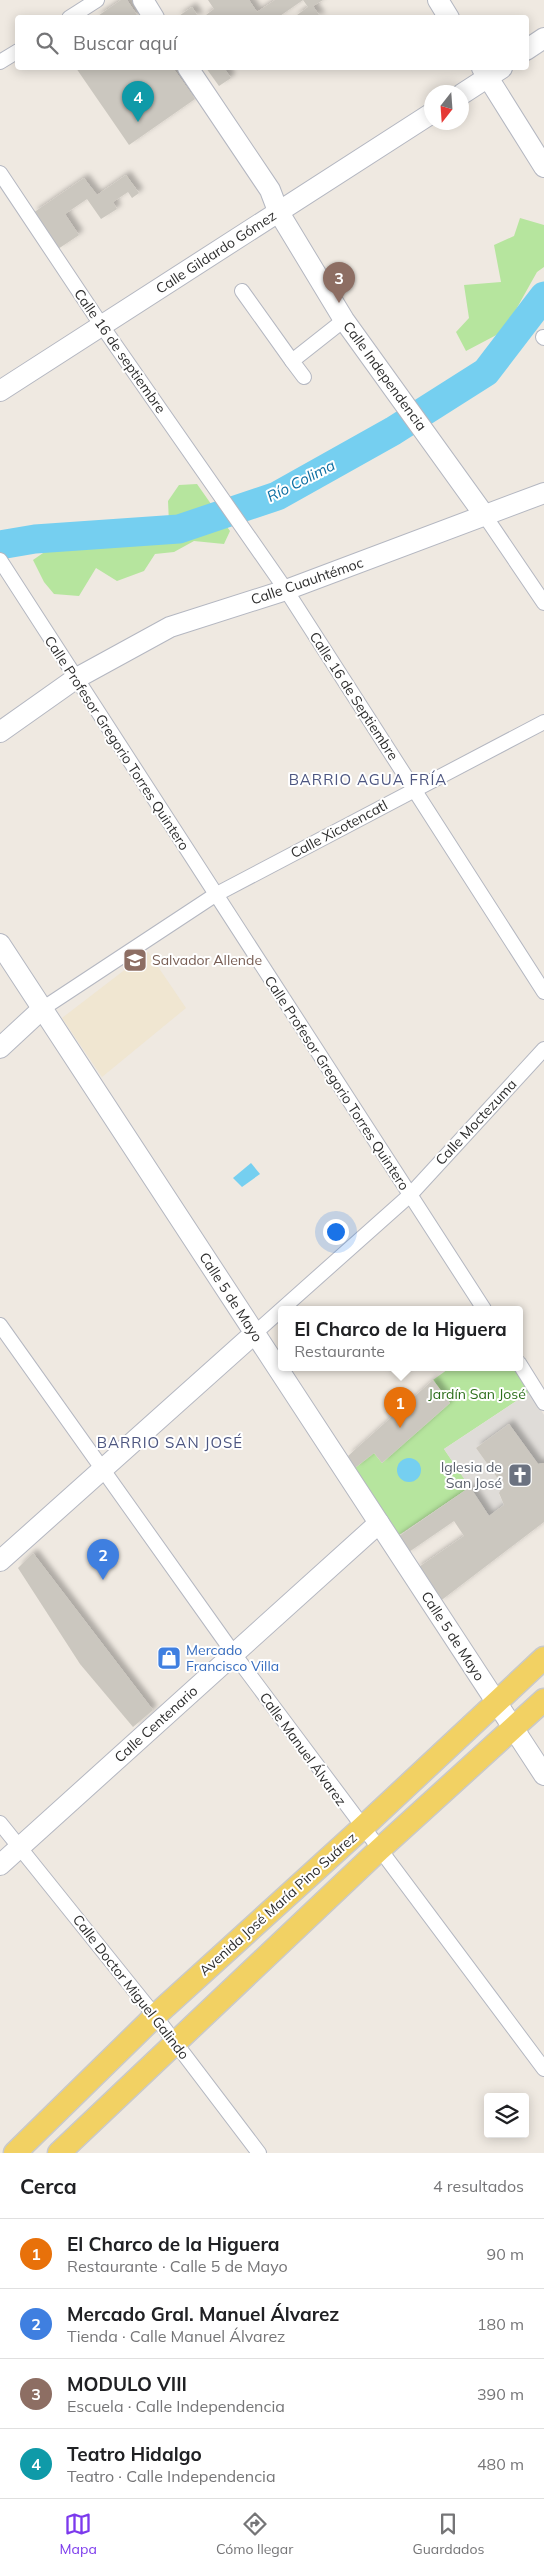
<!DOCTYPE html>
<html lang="es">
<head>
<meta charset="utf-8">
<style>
  body { margin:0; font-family:Mulish,sans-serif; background:#f2f2f2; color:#202124 }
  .controls { position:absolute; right:15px; bottom:15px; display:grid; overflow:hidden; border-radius:5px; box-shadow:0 2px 12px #0003 }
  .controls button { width:45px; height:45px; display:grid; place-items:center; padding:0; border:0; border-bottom:1px solid #e0e0e0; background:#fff; color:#202124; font:25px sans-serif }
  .compass { position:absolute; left:424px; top:85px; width:45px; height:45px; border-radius:50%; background:#fff; box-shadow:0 2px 12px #0003; rotate:197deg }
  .you { position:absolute; left:335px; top:1231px; width:18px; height:18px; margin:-12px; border:4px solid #fff; border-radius:50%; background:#1a73e8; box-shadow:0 0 0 8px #1a73e833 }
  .badge { display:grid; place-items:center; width:32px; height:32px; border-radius:50%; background:#7c3aed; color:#fff; font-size:16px; font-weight:700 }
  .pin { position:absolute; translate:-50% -41px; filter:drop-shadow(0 1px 2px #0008) }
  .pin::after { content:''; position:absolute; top:26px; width:18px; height:15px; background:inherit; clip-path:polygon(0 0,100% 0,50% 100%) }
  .popup { position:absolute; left:278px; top:1306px; width:245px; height:65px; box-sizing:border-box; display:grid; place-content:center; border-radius:5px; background:#fff; filter:drop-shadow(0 1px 4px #0005); font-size:16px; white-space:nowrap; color:#757577 }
  .popup b { font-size:19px; color:#202124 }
  .popup::after { content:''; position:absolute; left:50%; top:100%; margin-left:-10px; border:10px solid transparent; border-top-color:#fff }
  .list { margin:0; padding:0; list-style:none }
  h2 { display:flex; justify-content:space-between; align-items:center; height:65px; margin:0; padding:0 20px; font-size:21px }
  h2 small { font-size:16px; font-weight:400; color:#757577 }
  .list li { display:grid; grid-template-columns:32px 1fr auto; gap:15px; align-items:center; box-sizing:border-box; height:70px; padding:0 20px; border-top:1px solid #e0e0e0 }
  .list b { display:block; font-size:19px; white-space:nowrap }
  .list p { margin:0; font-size:16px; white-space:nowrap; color:#757577 }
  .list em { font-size:16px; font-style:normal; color:#757577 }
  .icon { flex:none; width:28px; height:28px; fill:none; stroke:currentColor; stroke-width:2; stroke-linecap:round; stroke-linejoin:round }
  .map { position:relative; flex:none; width:544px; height:2153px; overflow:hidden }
  .search { position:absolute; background:#fff; box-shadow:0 2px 12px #0003; left:15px; right:15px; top:15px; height:55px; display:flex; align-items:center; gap:12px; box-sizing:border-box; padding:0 18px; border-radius:5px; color:#757577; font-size:19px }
  .sheet { height:345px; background:#fff }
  nav { display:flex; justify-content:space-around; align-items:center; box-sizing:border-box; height:70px; border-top:1px solid #e0e0e0; background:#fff; font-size:14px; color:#757577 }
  nav a { display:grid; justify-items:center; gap:2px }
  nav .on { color:#7c3aed }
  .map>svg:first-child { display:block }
</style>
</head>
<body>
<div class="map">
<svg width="544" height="2153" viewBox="0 0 544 2153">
  <defs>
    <filter id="shadow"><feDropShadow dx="4.5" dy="-4.5" stdDeviation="2.5" flood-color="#0004"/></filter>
  </defs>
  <rect width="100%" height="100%" fill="#efe9e1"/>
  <!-- education -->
  <path fill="#f0e6d1" d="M148 952 186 1008 102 1077 62 1018Z"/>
  <!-- green -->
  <g fill="#b6e59e">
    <path d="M520 218 544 225V267L537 272 504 331 466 351 456 332 469 318 464 285 501 282 494 245 514 236Z"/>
    <path d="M197 484 230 531 224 544 194 541 174 552 155 554 144 571 117 581 96 568 79 596 54 594 44 582 33 560 56 544 93 529 130 537 146 524 169 523 168 501 179 485Z"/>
    <path d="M451 1367H514L530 1392 444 1449 470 1487 399 1535 355 1468 374 1453 382 1463 450 1403 433 1380Z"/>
  </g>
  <!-- plaza -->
  <path fill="#dfdcd8" d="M530 1392 544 1415V1463L538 1464 509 1424 476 1448 503 1486 499 1494 504 1505 489 1516 444 1449Z"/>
  <!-- water -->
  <g fill="#75cff0">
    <path d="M251 1163 260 1174 242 1187 233 1178Z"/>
    <circle cx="409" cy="1470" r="12"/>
  </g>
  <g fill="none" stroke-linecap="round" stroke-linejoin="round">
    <!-- river -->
    <path stroke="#75cff0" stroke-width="29" d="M0 545 35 539 179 529 277 496 393 431 486 372 544 296"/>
  </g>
  <!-- building -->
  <g fill="#cbc7bf" filter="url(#shadow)">
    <path d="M121 0H127L139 18H95Z"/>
    <path d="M208 0H249L257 12 275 0H303L277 18H202L214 9Z"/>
    <path d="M303 0H323L313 6 321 18H293L308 7Z"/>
    <path d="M192 7 199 18H176Z"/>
    <path d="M76 68H173L195 99 129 145Z"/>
    <path d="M206 68H224L231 78 219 86Z"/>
    <path d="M126 175 139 193 132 198 128 192 113 202 117 209 101 219 87 199 65 214 79 235 58 249 33 213 84 178 97 195Z"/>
    <path d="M433 1380 450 1403 382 1463 374 1453 355 1468 348 1456Z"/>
    <path d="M509 1424 538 1464 544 1463V1522L439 1602 416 1569 464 1536 454 1521 406 1554 395 1539 470 1487 489 1516 504 1505 499 1493 503 1486 476 1448Z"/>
    <path d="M33 1553 153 1710 133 1727 80 1664 18 1568Z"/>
  </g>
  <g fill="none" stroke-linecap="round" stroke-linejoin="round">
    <!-- street casing -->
    <g stroke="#b4b7c1" stroke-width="16">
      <g id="street">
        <path d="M69 18 97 0"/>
        <path d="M0 62 18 51"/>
        <path d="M0 173 102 326 286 590 544 992"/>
        <path d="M242 291 292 361"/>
        <path d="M543 337 544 338"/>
        <path d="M304 377 292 361 344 320"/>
        <path d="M485 516 544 603"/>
        <path d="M0 560 484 1309"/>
        <path d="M42 1009 215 895 544 722"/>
        <path d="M0 1325 234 1654 544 2069"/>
        <path d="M255 1333 410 1195 544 1049"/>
        <path d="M519 1363 544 1403"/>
        <path d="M0 1823 155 2016 259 2153"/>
      </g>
    </g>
    <!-- secondary casing -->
    <g stroke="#b4b7c1" stroke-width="22">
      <g id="secondary">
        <path d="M143 0 154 18"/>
        <path d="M438 0 449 18"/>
        <path d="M526 50 544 38"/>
        <path d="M188 68 270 190 278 211 344 320 485 516"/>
        <path d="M482 68 544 167"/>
        <path d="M462 94 502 68"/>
        <path d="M0 391 432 113"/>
        <path d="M0 732 75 679 170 627 286 590 544 493"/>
        <path d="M0 944 544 1775"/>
        <path d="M0 1048 42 1009"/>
        <path d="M0 1561 255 1333"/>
        <path d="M0 1865 379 1523"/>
      </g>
    </g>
    <!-- primary casing -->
    <g stroke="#c9c9c9" stroke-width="25">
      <g id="primary">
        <path d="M15 2153 155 2016 362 1828 544 1658"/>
        <path d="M59 2153 379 1850 544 1700"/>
      </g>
    </g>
    <!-- street -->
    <use href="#street" stroke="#fff" stroke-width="14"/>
    <!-- secondary -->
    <use href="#secondary" stroke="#fff" stroke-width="20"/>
    <!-- primary -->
    <use href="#primary" stroke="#f2d163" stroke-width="22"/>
  </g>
  <!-- icons -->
  <defs>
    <g id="school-square" transform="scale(1.25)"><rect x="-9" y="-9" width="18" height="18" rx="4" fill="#8d6e63" stroke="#fff"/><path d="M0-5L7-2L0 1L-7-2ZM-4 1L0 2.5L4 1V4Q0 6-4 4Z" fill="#fff"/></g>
    <g id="church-square" transform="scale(1.25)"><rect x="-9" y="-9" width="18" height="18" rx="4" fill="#6b7280" stroke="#fff"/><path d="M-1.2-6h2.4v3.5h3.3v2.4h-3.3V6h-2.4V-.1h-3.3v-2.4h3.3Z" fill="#fff"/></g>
    <g id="shop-square" transform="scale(1.25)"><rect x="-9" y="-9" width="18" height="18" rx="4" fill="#3f7fe0" stroke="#fff"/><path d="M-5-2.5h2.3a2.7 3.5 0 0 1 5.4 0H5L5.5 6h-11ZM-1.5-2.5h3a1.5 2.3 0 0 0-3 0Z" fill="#fff"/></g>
  </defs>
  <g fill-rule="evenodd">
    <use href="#school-square" x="135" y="960"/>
    <use href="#church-square" x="520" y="1475"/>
    <use href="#shop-square" x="169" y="1658"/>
  </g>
  <g text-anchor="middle" stroke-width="4" stroke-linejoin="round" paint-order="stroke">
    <!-- street labels -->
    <g font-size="14" fill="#2e2e2e" stroke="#fff">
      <text transform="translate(216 252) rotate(-33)" y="5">Calle Gildardo Gómez</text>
      <text transform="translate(120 351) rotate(55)" y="5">Calle 16 de septiembre</text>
      <text transform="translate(385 376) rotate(54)" y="5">Calle Independencia</text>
      <text transform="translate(307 581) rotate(-19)" y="5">Calle Cuauhtémoc</text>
      <text transform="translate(354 696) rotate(57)" y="5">Calle 16 de Septiembre</text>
      <text transform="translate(117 743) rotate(57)" y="5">Calle Profesor Gregorio Torres Quintero</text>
      <text transform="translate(339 829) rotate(-28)" y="5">Calle Xicotencatl</text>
      <text transform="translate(337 1083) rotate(57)" y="5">Calle Profesor Gregorio Torres Quintero</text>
      <text transform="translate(476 1122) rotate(-47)" y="5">Calle Moctezuma</text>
      <text transform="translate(231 1297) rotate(57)" y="5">Calle 5 de Mayo</text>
      <text transform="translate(453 1636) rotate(57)" y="5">Calle 5 de Mayo</text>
      <text transform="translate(156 1724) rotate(-42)" y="5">Calle Centenario</text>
      <text transform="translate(303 1749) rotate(54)" y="5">Calle Manuel Álvarez</text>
      <text transform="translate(278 1904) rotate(-42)" y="5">Avenida José María Pino Suárez</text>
      <text transform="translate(131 1987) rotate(52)" y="5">Calle Doctor Miguel Galindo</text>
    </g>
    <!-- education labels -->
    <g font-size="14" fill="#785e54" stroke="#fff" text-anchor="start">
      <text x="152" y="965">Salvador Allende</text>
    </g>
    <!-- park labels -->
    <g font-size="14" fill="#2c6e1b" stroke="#fff">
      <text x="477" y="1399">Jardín San José</text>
    </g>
    <!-- worship labels -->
    <g font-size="14" fill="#5b616d" stroke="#fff" text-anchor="end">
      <text x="502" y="1472">Iglesia de<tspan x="502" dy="16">San José</tspan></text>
    </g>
    <!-- shop labels -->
    <g font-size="14" fill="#366cbe" stroke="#fff" text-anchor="start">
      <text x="186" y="1655">Mercado<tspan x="186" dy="16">Francisco Villa</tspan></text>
    </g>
    <!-- water labels -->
    <g font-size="15" font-style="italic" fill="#0d6fa3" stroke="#fff">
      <text transform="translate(301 481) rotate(-27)" y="5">Río Colima</text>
    </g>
    <!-- neighbourhood labels -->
    <g font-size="15" letter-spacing="1" fill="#4d5680" stroke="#fff">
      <text x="368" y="785">BARRIO AGUA FRÍA</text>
      <text x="170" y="1448">BARRIO SAN JOSÉ</text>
    </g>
  </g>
</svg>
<div class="controls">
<button><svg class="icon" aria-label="layers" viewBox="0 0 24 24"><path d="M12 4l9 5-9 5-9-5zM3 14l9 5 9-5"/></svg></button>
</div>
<svg class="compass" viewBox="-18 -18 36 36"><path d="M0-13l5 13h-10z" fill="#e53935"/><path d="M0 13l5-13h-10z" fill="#757577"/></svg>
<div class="you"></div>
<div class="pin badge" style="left:400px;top:1428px;background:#e8710a">1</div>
<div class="popup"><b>El Charco de la Higuera</b>Restaurante</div>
<div class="pin badge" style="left:103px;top:1580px;background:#3f7fe0">2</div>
<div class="pin badge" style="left:339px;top:303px;background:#8d6e63">3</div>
<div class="pin badge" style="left:138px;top:122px;background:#0f9aa8">4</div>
<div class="search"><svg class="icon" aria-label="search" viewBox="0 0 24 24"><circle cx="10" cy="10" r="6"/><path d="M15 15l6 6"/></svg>Buscar aquí</div>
</div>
<section class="sheet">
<h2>Cerca<small>4 resultados</small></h2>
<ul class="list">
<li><span class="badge" style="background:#e8710a">1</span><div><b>El Charco de la Higuera</b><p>Restaurante · Calle 5 de Mayo</p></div><em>90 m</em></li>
<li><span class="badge" style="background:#3f7fe0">2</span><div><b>Mercado Gral. Manuel Álvarez</b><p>Tienda · Calle Manuel Álvarez</p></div><em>180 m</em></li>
<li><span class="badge" style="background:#8d6e63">3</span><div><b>MODULO VIII</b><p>Escuela · Calle Independencia</p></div><em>390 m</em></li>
<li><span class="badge" style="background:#0f9aa8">4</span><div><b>Teatro Hidalgo</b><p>Teatro · Calle Independencia</p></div><em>480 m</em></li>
</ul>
</section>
<nav>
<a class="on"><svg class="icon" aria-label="map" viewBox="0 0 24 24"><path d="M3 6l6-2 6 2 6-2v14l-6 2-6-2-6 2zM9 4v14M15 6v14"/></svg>Mapa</a>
<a><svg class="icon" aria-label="directions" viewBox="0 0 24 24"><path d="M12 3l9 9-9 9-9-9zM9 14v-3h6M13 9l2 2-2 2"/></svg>Cómo llegar</a>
<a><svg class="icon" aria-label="saved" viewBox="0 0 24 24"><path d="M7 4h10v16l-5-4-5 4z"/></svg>Guardados</a>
</nav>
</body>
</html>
